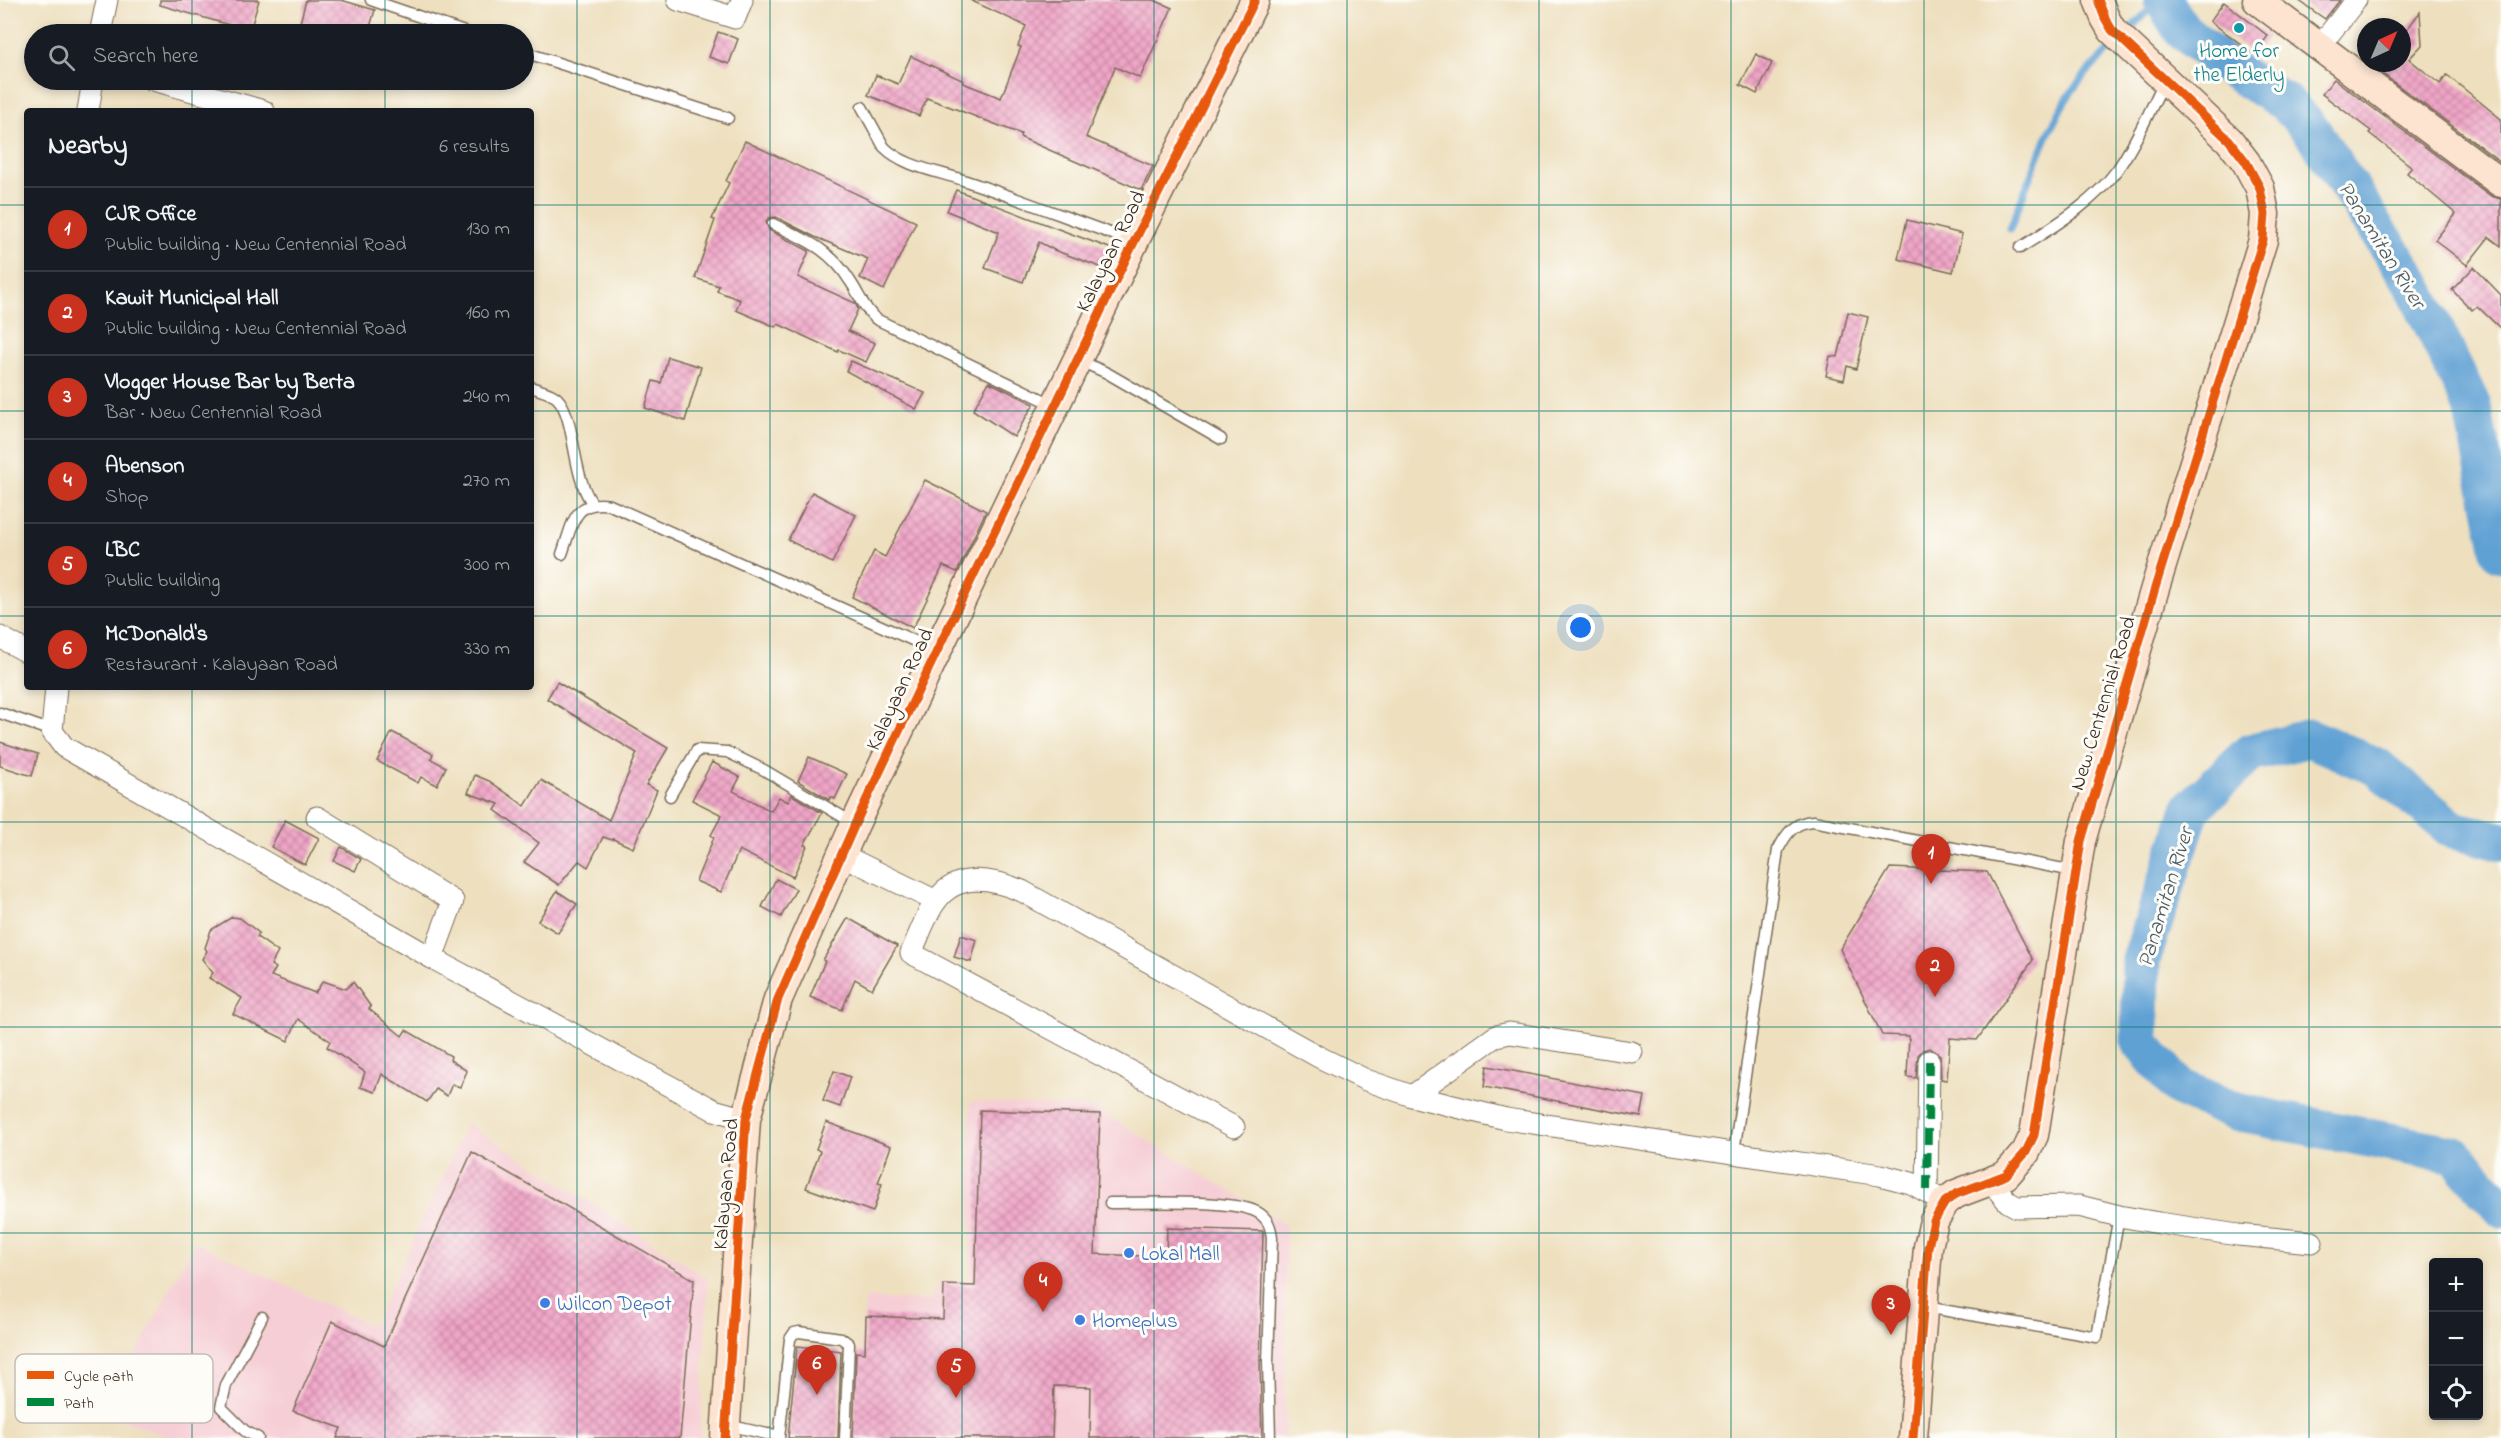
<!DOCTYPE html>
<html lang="en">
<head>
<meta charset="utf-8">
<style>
  body { margin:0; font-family:"Indie Flower",sans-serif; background:#242831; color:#f1f3f6 }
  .controls { position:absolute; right:18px; bottom:18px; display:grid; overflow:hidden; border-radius:6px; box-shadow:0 3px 9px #0003 }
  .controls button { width:54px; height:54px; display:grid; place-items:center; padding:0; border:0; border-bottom:2px solid #363941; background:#171b24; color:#f1f3f6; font:30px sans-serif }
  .compass { position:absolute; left:2357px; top:18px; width:54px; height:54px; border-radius:50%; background:#171b24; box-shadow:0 3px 9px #0003; rotate:44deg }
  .you { position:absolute; left:1581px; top:628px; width:21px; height:21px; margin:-15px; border:4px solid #fff; border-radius:50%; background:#1a73e8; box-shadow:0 0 0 9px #1a73e833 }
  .badge { display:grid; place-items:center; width:39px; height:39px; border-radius:50%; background:#c8321e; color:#fff; font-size:20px; font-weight:700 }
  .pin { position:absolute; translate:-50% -50px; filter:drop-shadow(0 2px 3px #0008) }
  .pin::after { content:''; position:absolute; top:32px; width:21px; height:18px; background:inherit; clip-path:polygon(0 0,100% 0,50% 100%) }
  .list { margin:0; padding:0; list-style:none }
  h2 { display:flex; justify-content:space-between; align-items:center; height:78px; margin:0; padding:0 24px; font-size:26px }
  h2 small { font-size:20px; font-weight:400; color:#9ea1a6 }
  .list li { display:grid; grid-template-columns:39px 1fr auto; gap:18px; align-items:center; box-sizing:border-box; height:84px; padding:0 24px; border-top:2px solid #363941 }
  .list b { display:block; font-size:22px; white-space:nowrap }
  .list p { margin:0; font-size:20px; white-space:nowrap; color:#9ea1a6 }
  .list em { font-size:20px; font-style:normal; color:#9ea1a6 }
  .icon { flex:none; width:33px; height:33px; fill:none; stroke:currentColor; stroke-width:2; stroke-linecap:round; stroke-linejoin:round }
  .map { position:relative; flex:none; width:2501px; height:1438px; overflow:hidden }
  .search { position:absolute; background:#171b24; box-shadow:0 3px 9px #0003; left:24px; top:24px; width:510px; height:66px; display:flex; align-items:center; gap:15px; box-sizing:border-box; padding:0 21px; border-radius:33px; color:#9ea1a6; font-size:22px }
  .panel { position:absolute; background:#171b24; box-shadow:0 3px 9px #0003; left:24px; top:108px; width:510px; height:582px; border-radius:6px }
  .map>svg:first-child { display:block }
</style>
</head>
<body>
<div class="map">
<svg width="2501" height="1438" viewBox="0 0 2501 1438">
  <defs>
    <pattern id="building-cross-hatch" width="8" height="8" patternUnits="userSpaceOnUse" patternTransform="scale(1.5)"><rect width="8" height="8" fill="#f1a6c8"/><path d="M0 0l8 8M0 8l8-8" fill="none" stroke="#c487a2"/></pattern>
  </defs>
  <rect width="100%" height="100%" fill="#fdfcf7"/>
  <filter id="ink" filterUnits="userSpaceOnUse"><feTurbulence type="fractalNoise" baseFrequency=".0167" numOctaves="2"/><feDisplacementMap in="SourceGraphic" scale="12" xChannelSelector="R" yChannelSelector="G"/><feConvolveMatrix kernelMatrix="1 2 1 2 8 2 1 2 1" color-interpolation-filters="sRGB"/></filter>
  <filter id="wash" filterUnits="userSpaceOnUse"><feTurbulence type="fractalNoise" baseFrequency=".008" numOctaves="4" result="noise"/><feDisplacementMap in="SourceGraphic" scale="24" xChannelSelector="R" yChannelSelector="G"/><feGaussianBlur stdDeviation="1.35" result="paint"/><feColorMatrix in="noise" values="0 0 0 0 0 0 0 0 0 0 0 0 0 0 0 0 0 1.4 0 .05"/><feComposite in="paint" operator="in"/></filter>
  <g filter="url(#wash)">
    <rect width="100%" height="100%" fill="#eee0bf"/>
    <!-- built -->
    <g fill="#f6cfd6">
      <path d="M970 1101 1095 1108 1286 1225 1285 1438H854L865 1298 932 1301 940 1280 971 1281Z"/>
      <path d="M467 1123 708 1279 700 1438H169L105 1413 195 1242 373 1326Z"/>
    </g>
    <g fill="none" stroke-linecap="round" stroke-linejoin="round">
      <!-- stream -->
      <g stroke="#60a1d4" stroke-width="7">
        <path d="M2126 33 2159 0"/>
        <path d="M2010 229C2027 186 2042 142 2065 102 2078 80 2098 61 2116 43"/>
      </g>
      <!-- river -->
      <g stroke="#60a1d4" stroke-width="39">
        <path d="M2163 0 2182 30 2226 66 2286 103 2312 131 2412 282 2472 406 2501 553"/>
        <path d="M2501 841 2453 830 2377 767 2310 738 2250 753 2191 809 2141 960 2140 1042 2178 1087 2236 1112 2455 1155 2501 1208"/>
      </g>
    </g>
    <g id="blocks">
      <!-- building -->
      <g fill="url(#building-cross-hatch)">
        <path d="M160 0H259L250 31 160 5Z"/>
        <path d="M306 0H341L375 10 368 34H297Z"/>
        <path d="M970 0H1154L1172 8 1140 78 1115 67 1086 137 1153 166 1141 190 1047 149 1020 137 1021 134 927 98 919 116 868 95 876 75 898 84 911 56 964 81 963 83 1001 98 1021 47 1018 46 1026 26Z"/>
        <path d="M2298 0H2340L2325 19Z"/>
        <path d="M2224 2 2268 36 2254 54 2210 21Z"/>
        <path d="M2420 12 2422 45 2409 59 2440 84 2447 75 2501 119V162L2368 63H2402V36Z"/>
        <path d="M718 32 738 39 729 64 709 57Z"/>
        <path d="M1756 54 1772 63 1757 94 1740 85Z"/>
        <path d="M2334 79 2491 196 2501 199V246L2489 237 2467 265 2435 240 2456 214 2407 173 2412 167 2369 133 2371 131 2322 94Z"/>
        <path d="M745 141 916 222 884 290 860 278 868 259 815 237 776 217 769 218 766 221 769 230 809 251 798 277 855 303 858 309 848 331 875 343 866 362 839 350 838 352 778 324 776 327 736 310 740 300 717 291 719 286 695 278 715 220 712 219 729 183 726 181Z"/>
        <path d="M956 190 1061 230 1112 249 1103 268 1054 250 1039 242 1023 282 985 268 999 232 947 211Z"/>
        <path d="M1907 220 1962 234 1953 272 1898 259Z"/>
        <path d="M2474 267 2501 295V329L2477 306 2472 310 2452 290Z"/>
        <path d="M1848 312 1868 317 1856 369 1847 366 1844 380 1826 376 1830 356 1838 357Z"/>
        <path d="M668 357 701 367 685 421 645 408 653 381 661 383Z"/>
        <path d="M851 361 925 393 916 409 846 371Z"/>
        <path d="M989 382 1034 404 1014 437 973 410Z"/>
        <path d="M925 480 986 511 957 572 943 566 913 628 852 597 874 551 885 557Z"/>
        <path d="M812 492 856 515 832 563 788 540Z"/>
        <path d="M557 682 668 748 646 785 657 790 633 848 613 839 612 840 603 837 588 867 579 861 559 885 524 862 539 843 495 810 499 804 468 793 475 775 489 781 525 806 541 780 609 820 637 753 547 699Z"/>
        <path d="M392 732 433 754 431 759 446 767 437 785 421 777 418 783 377 761Z"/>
        <path d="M0 742 38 754 32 776 0 766Z"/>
        <path d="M809 757 847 774 835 799 830 797 829 800 798 781Z"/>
        <path d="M712 762 740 777 733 791 771 811 779 797 788 802 792 795 822 813 804 845 807 846 793 877 739 850 721 892 696 881 714 837 711 835 722 815 692 800Z"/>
        <path d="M285 820 319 838 305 865 271 847Z"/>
        <path d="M341 847 361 859 355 871 334 861Z"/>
        <path d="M1890 868 1987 872 2033 960 1977 1040 1950 1038 1947 1080 1941 1079 1940 1055 1930 1048 1923 1050 1918 1055 1916 1078 1907 1077 1909 1036 1882 1035 1840 949Z"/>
        <path d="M776 879 796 889 781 917 762 907Z"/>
        <path d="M557 891 577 904 558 933 538 921Z"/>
        <path d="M232 917 240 918 259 933 257 937 278 952 271 965 276 968 271 976 315 993 323 981 346 989 353 982 371 1007 369 1009 402 1036 406 1030 451 1056 450 1060 467 1071 460 1087 452 1084 447 1096 436 1089 427 1102 382 1074 375 1092 360 1087 365 1072 327 1047 330 1041 298 1019 288 1041 233 1014 242 998 209 978 213 973 202 959 207 951 205 948 211 930Z"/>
        <path d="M848 918 897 946 872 989 855 979 842 1010 810 997 825 961 823 960Z"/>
        <path d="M961 935 977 940 971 962 954 957Z"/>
        <path d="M1487 1066 1645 1096 1641 1117 1484 1087Z"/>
        <path d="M834 1071 850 1077 840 1107 823 1101Z"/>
        <path d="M980 1110 1100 1114 1095 1254 1166 1257 1167 1228 1263 1231 1260 1362 1262 1438H1090L1091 1387 1054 1386 1052 1438H853L856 1352 865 1353 866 1316 943 1319 944 1285 975 1286Z"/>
        <path d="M826 1122 891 1146 878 1183 882 1184 873 1212 806 1188 820 1151 816 1149Z"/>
        <path d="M472 1152 694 1280 680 1438H337L341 1428 293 1411 332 1321 384 1346Z"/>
        <path d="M797 1346 841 1351 838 1438H788Z"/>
      </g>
    </g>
  </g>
  <g filter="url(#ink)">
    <use href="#blocks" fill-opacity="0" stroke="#7a6a56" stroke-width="1.5"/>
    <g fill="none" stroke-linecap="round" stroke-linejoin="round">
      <!-- lane casing -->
      <g stroke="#7a6a56" stroke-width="13">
        <g id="lane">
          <path d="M371 0 470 34"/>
          <path d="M524 52 728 118"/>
          <path d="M862 107 884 147C904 167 937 171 963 180 1020 199 1075 221 1132 241"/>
          <path d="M773 224C806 240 830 249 850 281 859 294 864 309 876 319L1054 405"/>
          <path d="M2020 248C2054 226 2092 204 2117 170 2136 143 2150 110 2165 80"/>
          <path d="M1078 360 1107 373 1221 439"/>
          <path d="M531 387C538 390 551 392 557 398 576 417 571 474 592 503"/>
          <path d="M562 554C572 527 573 498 610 505L937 651"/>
          <path d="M0 713 52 731"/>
          <path d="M670 796 697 750 727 752 764 770 855 824"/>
          <path d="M1734 1152 1778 850C1786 834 1794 822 1813 821L2074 871"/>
          <path d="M1110 1203C1143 1203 1231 1199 1257 1212 1268 1218 1271 1227 1272 1238L1268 1362 1270 1438"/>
          <path d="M1925 1307 2097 1337 2119 1216"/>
          <path d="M727 1425 767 1434 779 1435"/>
          <path d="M258 1438 245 1431 221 1407 226 1385 262 1317"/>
          <path d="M779 1438 790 1339 794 1333 799 1332 841 1338 849 1344 845 1438"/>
        </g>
      </g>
      <!-- street casing -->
      <g stroke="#7a6a56" stroke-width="23">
        <g id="street">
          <path d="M678 0 735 18 742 0"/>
          <path d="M100 34 107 0"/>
          <path d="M2319 47 2356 0"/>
          <path d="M153 80 264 111"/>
          <path d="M88 111 93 80"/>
          <path d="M0 637 27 652"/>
          <path d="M56 687 52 731 64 747 432 958 714 1110 746 1119"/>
          <path d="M317 817 453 901 432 958"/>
          <path d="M842 855 936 901"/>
          <path d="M1412 1096 1496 1036 1510 1033 1632 1052"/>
          <path d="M1234 1127 911 953C919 936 925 916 936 901 957 871 993 879 1022 891L1319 1057 1366 1080 1412 1096 1506 1119 1880 1175 1911 1183 1945 1202"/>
          <path d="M1991 1182 2008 1202 2017 1207 2079 1206 2119 1216 2159 1223 2238 1235 2312 1242"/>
          <path d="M1927 1190 1929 1061"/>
        </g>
      </g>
      <!-- secondary casing -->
      <g stroke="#7a6a56" stroke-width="31">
        <g id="secondary">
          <path d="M2257 0 2501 183"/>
          <path d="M725 1438 746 1119 778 999 855 824 937 651 1134 242 1255 0"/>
          <path d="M1913 1438 1928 1247 1934 1221 1945 1202 1956 1194 2006 1175 2026 1152 2034 1135 2081 841 2155 588 2263 240 2265 214 2260 188 2246 162 2229 140 2112 30 2105 18 2098 0"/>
        </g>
      </g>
      <!-- lane -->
      <use href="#lane" stroke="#fff" stroke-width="10"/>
      <!-- street -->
      <use href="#street" stroke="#fff" stroke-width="21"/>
      <!-- secondary -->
      <use href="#secondary" stroke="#fde4d1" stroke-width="28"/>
      <!-- quiet -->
      <path stroke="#00873e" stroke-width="8" stroke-dasharray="15 8" stroke-linecap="butt" d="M1927 1190 1929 1061"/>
      <!-- cycleway casing -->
      <g stroke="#fdfcf7" stroke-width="13">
        <g id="cycleway">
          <path d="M725 1438 746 1119 778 999 855 824 937 651 1134 242 1255 0"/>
          <path d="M1913 1438 1928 1247 1934 1221 1945 1202 1956 1194 2006 1175 2026 1152 2034 1135 2081 841 2155 588 2263 240 2265 214 2260 188 2246 162 2229 140 2112 30 2105 18 2098 0"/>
        </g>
      </g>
      <!-- cycleway -->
      <use href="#cycleway" stroke="#e8590c" stroke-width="9"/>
    </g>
  </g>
  <!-- grid -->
  <path fill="none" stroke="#0f766e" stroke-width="1.5" stroke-opacity="0.55" d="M192 0V34M385 0V34M577 0V1438M770 0V1438M962 0V1438M1154 0V1438M1347 0V1438M1539 0V1438M1731 0V1438M1924 0V1438M2116 0V1438M2309 0V1438M192 80V111M385 80V111M0 205H27M531 205H2501M0 411H27M531 411H2501M0 616H27M531 616H2501M192 687V1438M385 687V1438M0 822H2501M0 1027H2501M0 1233H2501"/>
  <!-- markers -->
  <circle fill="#0f9aa8" stroke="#fdfcf7" stroke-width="2" cx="2239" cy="28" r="6"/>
  <g fill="#3f7fe0" stroke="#fdfcf7" stroke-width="2">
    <circle cx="1129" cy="1253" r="6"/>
    <circle cx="545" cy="1303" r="6"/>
    <circle cx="1080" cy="1320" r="6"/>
  </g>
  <g text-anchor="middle" stroke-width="6" stroke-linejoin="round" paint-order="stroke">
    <!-- culture labels -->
    <g font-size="21" fill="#0d838f" stroke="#fdfcf7">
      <text x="2239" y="57">Home for<tspan x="2239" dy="24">the Elderly</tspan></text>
    </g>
    <!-- street labels -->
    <g font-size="21" fill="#3b2a1e" stroke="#fdfcf7">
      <text transform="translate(1110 251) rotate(-64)" y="7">Kalayaan Road</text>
      <text transform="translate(899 689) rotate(-65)" y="7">Kalayaan Road</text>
      <text transform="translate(2102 703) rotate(-73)" y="7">New Centennial Road</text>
      <text transform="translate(725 1184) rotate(-85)" y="7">Kalayaan Road</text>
    </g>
    <!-- shop labels -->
    <g font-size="21" fill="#366cbe" stroke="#fdfcf7" text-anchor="start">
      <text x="1141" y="1260">Lokal Mall</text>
      <text x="557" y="1310">Wilcon Depot</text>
      <text x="1092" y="1327">Homeplus</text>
    </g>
    <!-- water labels -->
    <g font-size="22" font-style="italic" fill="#4a5a67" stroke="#fdfcf7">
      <text transform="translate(2383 244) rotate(58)" y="8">Panamitan River</text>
      <text transform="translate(2164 897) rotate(-73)" y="8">Panamitan River</text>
    </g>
  </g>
  <!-- legend -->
  <rect x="15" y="1354" width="198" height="69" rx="9" fill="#fdfcf7" stroke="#c3bdb6" stroke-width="1.5"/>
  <rect x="27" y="1371" width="27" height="8" fill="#e8590c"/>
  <rect x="27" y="1398" width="27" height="8" fill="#00873e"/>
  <g font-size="16" fill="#3b2a1e">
    <text x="64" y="1381">Cycle path</text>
    <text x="64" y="1408">Path</text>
  </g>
</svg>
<div class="controls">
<button>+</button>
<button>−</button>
<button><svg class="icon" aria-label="locate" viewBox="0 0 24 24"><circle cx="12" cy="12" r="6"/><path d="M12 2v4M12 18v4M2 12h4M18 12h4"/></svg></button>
</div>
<svg class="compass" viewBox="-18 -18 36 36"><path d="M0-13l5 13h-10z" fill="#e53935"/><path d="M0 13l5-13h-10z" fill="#9ea1a6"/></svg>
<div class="you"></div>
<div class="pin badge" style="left:1931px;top:884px">1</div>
<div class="pin badge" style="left:1935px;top:997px">2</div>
<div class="pin badge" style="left:1891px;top:1335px">3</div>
<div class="pin badge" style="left:1043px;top:1312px">4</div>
<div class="pin badge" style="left:956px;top:1398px">5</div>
<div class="pin badge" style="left:817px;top:1395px">6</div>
<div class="search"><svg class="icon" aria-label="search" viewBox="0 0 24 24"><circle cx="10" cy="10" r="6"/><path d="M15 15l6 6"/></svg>Search here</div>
<section class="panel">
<h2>Nearby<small>6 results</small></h2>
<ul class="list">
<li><span class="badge">1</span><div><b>CJR Office</b><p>Public building · New Centennial Road</p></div><em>130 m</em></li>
<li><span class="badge">2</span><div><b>Kawit Municipal Hall</b><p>Public building · New Centennial Road</p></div><em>160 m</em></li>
<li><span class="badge">3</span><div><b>Vlogger House Bar by Berta</b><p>Bar · New Centennial Road</p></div><em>240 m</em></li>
<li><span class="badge">4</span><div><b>Abenson</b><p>Shop</p></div><em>270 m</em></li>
<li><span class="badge">5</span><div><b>LBC</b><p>Public building</p></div><em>300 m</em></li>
<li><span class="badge">6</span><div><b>McDonald's</b><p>Restaurant · Kalayaan Road</p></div><em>330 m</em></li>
</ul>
</section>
</div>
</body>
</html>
